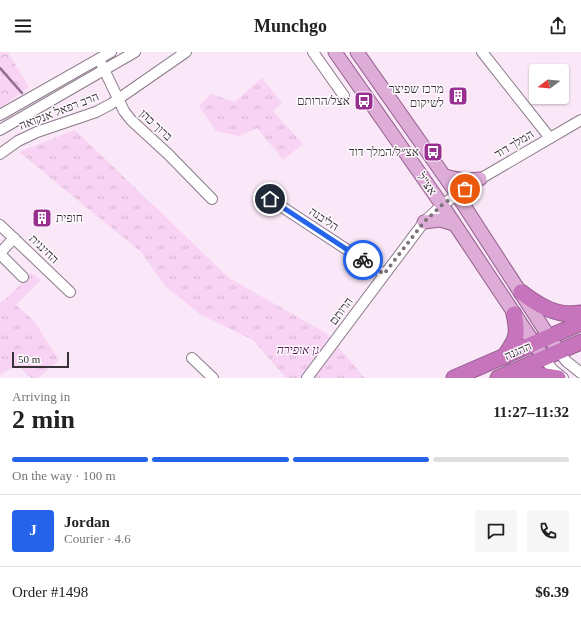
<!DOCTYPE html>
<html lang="en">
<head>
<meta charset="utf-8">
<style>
  body { margin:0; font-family:"Times New Roman",Heebo,serif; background:#f6f6f6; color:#222; height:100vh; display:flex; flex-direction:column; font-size:15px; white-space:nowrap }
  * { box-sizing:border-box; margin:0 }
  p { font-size:13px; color:#767676 }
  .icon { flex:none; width:22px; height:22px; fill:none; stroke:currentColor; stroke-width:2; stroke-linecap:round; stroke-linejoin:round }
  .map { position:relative; height:326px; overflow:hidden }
  .details { display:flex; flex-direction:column; background:#fff; flex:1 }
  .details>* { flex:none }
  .needle { width:26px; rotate:254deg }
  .tools { position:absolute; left:529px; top:12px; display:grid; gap:8px }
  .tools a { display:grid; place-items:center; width:40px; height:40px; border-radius:4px; background:#fff; box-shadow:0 1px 3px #0004; font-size:20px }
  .scale { position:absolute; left:12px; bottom:10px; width:57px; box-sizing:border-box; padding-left:4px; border:2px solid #393238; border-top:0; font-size:11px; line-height:14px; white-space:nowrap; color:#393238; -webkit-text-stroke:3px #fefbfe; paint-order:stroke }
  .pin { position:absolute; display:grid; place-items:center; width:34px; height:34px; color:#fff; margin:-17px; border:2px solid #fff; border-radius:50%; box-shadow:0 1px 4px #0007 }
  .courier { position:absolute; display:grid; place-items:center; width:40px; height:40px; margin:-20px; border:3px solid #2563eb; border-radius:50%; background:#fff; color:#222; box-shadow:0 1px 5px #0007 }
  .overview em { font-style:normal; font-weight:700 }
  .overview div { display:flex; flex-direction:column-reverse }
  .overview { display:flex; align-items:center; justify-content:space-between; height:68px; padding:0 12px }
  h1 { font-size:26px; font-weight:700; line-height:30px }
  .bar { display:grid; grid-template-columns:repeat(4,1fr); gap:6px 4px; align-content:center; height:48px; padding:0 12px }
  .bar i { height:5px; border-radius:3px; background:#e0e0e0 }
  .bar .on { background:#2563eb }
  .bar p { grid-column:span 4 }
  .line { display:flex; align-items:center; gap:10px; padding:0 12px; border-top:1px solid #e0e0e0 }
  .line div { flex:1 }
  .round { display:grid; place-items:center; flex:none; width:42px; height:42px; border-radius:4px; background:#f6f6f6 }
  header { display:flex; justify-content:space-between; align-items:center; height:52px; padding:0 12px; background:#fff; font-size:18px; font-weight:700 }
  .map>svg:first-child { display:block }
  .forest { fill:url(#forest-crowns) }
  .park { fill:url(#park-tufts) }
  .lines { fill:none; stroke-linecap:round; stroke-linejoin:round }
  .stream { stroke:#956b90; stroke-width:2.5 }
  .minor-casing { stroke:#8a7a88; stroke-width:12 }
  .major-casing { stroke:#955e8e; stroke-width:15 }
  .highway-casing { stroke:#955e8e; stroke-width:17 }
  .minor { stroke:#fff; stroke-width:10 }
  .major { stroke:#ddacd7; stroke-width:13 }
  .highway { stroke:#c675bd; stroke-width:15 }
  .done { stroke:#7d727b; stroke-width:4; stroke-dasharray:0 7.2 }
  .route { stroke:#2563eb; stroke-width:5 }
  .labels { text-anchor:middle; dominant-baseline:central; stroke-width:3; stroke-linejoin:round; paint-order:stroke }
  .poi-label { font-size:12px; fill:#393238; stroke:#fefbfe; text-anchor:end }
  .street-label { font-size:12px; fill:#393238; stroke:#fefbfe }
  .park-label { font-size:12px; font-style:italic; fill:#5c1557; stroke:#fefbfe }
</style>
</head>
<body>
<header><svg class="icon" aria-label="menu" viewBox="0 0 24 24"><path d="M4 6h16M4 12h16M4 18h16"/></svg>Munchgo<svg class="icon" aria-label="share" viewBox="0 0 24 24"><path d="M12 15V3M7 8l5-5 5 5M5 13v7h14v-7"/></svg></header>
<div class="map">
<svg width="581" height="326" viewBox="0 0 581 326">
  <defs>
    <pattern id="forest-crowns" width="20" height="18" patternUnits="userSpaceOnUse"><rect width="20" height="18" fill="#f8d3f3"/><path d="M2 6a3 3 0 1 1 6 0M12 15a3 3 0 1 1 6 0" fill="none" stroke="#d5b6d1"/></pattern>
    <pattern id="park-tufts" width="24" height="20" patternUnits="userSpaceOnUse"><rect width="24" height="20" fill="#f8d3f3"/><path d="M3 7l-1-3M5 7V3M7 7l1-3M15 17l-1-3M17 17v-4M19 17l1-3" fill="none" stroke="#d5b6d1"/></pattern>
  </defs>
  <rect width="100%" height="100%" fill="#fae8f8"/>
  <!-- forest -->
  <polygon class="forest" points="0,0 8,0 29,35 0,56"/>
  <!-- park -->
  <g class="park">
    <polygon points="262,26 282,51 273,59 303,92 283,108 257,76 240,84 216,79 199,54 211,42 235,50"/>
    <polygon points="75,78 229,226 326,281 365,326 286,326 253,288 201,263 165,234 141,200 19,100"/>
    <polygon points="31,221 41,228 16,253 33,268 59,308 38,326 31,326 17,313 0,323 0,251 8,245"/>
  </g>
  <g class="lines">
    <!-- stream -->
    <polyline class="stream" points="0,16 22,41"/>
    <!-- minor casing -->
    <g class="minor-casing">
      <g id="minor">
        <polyline points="313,0 344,44"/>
        <polyline points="482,0 550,86"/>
        <polyline points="99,7 124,59 131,68 168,102 212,147"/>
        <polyline points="0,63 111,0"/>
        <polyline points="0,78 135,0"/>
        <polyline points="0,102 18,89 37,80 96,60 111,52 186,0"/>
        <polyline points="270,147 384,222"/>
        <polyline points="0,173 70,240"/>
        <polyline points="0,201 14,186"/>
        <polyline points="0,202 23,225"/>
        <polyline points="559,300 566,309 581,321"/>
        <polyline points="192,306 213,326"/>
        <polyline points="544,306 553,318 563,326"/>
        <polyline points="307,326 424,170 442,153 480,127 581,68"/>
      </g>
    </g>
    <!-- major casing -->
    <g class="major-casing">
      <g id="major">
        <polyline points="335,0 442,153 544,306"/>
        <polyline points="357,0 452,135 559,300"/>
        <path d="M445 124C458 128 467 129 480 127"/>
        <polyline points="424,170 440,168 454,172"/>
      </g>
    </g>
    <!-- highway casing -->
    <g class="highway-casing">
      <g id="highway">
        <path d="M521 240C539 254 557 265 581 261"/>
        <path d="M504 305C516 287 519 284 514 262"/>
        <polyline points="454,326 581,271"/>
        <polyline points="498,326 581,290"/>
        <polyline points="524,326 539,323 558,326"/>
      </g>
    </g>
    <!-- minor -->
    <use href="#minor" class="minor"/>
    <!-- major -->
    <use href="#major" class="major"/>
    <!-- highway -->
    <use href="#highway" class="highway"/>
  </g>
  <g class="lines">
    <!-- done -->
    <polyline class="done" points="363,208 384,222 424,170 442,153 465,137"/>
    <!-- route -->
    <polyline class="route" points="270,147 363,208"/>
  </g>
  <!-- icons -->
  <defs>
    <g id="building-square" transform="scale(1)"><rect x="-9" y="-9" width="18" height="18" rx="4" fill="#982f91" stroke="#fefbfe"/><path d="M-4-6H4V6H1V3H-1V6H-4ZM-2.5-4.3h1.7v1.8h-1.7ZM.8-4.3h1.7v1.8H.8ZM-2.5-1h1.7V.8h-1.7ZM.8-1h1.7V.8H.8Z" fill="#fff"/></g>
    <g id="bus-square" transform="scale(1)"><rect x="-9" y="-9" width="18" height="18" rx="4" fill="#982f91" stroke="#fefbfe"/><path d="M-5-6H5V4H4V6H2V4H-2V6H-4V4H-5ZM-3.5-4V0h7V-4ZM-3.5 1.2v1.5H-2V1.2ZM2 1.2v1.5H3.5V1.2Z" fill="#fff"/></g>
  </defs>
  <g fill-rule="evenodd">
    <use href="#building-square" x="458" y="44"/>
    <use href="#bus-square" x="364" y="49"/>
    <use href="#bus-square" x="433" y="100"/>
    <use href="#building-square" x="42" y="166"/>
  </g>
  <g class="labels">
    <!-- poi labels -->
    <g class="poi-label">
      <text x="444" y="37">מרכז שפיצר<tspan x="444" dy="14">לשיקום</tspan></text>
      <text x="350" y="49">אצל/הרותם</text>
      <text x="419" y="100">אצ״ל/המלך דוד</text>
      <text x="56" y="166" text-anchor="start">חופית</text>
    </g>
    <!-- street labels -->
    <g class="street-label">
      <text transform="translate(59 59) rotate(-21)">הרב רפאל אנקואה</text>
      <text transform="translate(156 73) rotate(43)">ברוך כהן</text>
      <text transform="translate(514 92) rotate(-31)">המלך דוד</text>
      <text transform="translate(427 132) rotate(55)">אצ"ל</text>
      <text transform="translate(324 167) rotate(33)">הליבנה</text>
      <text transform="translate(44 197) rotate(44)">החיננית</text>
      <text transform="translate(341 259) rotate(-53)">הרותם</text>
      <text transform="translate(518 299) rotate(-23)">ההגנה</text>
    </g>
    <!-- park labels -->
    <g class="park-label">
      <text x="298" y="298">גן אופירה</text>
    </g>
  </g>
</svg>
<div class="tools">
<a><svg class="needle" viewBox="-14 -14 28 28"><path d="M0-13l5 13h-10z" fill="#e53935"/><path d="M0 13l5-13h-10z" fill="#767676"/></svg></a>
</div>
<div class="scale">50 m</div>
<div class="pin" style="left:465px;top:137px;background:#ea580c"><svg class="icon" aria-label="bag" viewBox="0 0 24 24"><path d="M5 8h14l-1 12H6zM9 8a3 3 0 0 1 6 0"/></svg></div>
<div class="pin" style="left:270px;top:147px;background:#1f2937"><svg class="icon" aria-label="home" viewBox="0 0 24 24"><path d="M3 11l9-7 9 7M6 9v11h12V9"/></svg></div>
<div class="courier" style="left:363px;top:208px"><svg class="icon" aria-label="bike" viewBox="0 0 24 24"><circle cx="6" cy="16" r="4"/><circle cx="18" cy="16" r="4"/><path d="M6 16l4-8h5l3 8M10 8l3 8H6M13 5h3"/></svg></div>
</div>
<section class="details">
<div class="overview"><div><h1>2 min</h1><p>Arriving in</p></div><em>11:27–11:32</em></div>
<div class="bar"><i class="on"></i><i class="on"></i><i class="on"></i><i></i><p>On the way · 100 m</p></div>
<div class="line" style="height:72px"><b class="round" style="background:#2563eb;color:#fff">J</b><div><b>Jordan</b><p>Courier · 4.6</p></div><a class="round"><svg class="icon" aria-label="chat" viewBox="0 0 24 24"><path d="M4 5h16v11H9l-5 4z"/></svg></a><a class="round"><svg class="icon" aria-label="phone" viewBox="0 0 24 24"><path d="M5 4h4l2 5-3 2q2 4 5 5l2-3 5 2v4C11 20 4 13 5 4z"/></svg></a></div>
<div class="line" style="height:52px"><div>Order #1498</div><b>$6.39</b></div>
</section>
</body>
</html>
